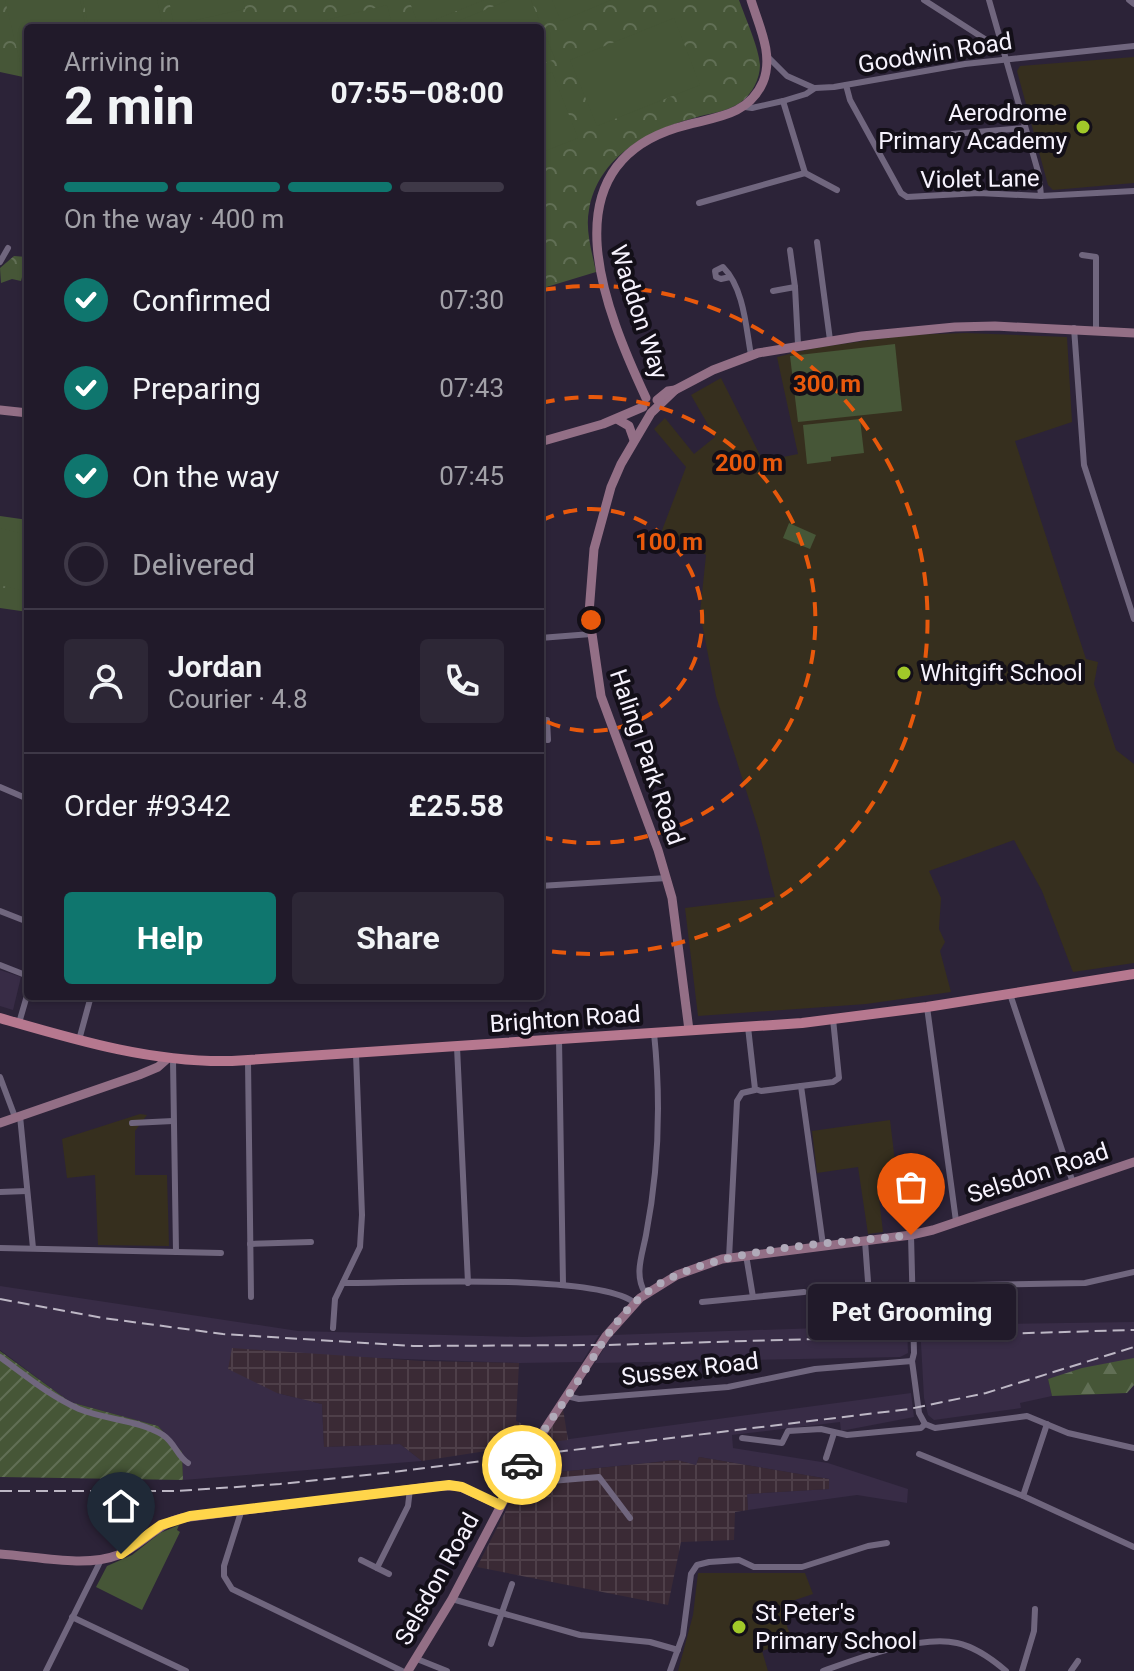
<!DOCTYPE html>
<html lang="en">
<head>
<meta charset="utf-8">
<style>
  body { margin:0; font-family:Roboto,sans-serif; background:#2d2736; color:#f1f3f6; height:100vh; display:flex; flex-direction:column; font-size:30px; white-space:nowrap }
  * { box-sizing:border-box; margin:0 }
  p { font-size:26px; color:#a2a1a8 }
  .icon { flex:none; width:44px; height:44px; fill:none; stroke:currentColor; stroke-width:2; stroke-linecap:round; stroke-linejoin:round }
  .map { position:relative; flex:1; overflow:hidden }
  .sheet { position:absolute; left:24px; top:24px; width:520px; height:976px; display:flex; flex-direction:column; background:#211a2a; border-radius:8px; box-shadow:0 2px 6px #0004,0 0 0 2px #3e3847 }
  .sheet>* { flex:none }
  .pin { position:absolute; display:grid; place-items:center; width:68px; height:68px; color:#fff; margin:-82px -34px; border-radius:50% 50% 50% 0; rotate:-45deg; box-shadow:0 0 8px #0007 }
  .pin .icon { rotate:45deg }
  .courier { position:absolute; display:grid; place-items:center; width:80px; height:80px; margin:-40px; border:6px solid #ffd54a; border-radius:50%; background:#fff; color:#222; box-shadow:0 2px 10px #0007 }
  .bubble { position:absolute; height:56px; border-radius:8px; background:#211a2a; box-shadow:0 2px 6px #0004,0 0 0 2px #3e3847; font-size:26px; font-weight:700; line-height:56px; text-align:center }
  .headline em { font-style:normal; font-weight:700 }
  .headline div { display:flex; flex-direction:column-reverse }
  .headline { display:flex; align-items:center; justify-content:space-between; height:136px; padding:0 40px }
  h1 { font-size:52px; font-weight:700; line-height:60px }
  .bar { display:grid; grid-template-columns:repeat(4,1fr); gap:12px 8px; align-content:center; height:96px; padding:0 40px }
  .bar i { height:10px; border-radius:6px; background:#3e3847 }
  .bar .on { background:#0f766e }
  .bar p { grid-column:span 4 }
  .line { display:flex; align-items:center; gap:20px; padding:0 40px; border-top:2px solid #3e3847 }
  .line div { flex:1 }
  .round { display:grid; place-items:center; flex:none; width:84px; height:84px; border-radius:8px; background:#2d2736 }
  ol { padding:0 40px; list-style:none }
  li { display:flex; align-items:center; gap:24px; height:88px }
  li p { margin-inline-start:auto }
  li .icon { padding:8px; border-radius:50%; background:#0f766e; color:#fff; stroke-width:4 }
  li:last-child { color:#a2a1a8 }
  li i { width:44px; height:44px; border:4px solid #3e3847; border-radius:50% }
  .cta { display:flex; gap:16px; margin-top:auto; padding:16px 40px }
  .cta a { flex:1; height:92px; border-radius:8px; background:#0f766e; color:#fff; font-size:32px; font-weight:700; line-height:92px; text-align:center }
  .cta a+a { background:#2d2736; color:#f1f3f6 }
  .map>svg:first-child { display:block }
  .built { fill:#382c46 }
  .industrial { fill:url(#industrial-grid) }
  .education { fill:#362f1e }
  .forest { fill:url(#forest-firs) }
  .park { fill:url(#park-crowns) }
  .garden { fill:url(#garden-furrows) }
  .pitch { fill:#465637 }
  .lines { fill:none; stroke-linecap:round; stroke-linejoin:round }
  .street { stroke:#70667e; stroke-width:6 }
  .secondary { stroke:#936f86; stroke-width:9 }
  .primary { stroke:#b6788f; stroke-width:10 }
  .rail { stroke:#bdb7c5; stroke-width:2; stroke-dasharray:12 6; stroke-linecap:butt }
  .done { stroke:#b0aab9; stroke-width:8; stroke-dasharray:0 14.4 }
  .route { stroke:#ffd54a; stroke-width:10 }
  .ring { fill:none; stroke:#e8590c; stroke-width:4; stroke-dasharray:14 10 }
  .poi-dot { fill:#a1c929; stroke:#130f18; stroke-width:3 }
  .labels { text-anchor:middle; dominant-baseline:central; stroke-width:8; stroke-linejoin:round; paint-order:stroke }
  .street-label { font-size:24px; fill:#f7f3fe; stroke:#130f18 }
  .poi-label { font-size:24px; fill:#f7f3fe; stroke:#130f18; text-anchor:start }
  .centre { fill:#e8590c; stroke:#130f18; stroke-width:4 }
  .ring-label { font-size:24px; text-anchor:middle; font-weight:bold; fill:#e8590c; stroke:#130f18; stroke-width:8; stroke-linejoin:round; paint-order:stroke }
</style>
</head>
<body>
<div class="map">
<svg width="1134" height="1671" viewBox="0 0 1134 1671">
  <defs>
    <pattern id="industrial-grid" width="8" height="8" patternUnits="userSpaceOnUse" patternTransform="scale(2)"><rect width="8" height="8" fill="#3a2a35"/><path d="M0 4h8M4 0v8" fill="none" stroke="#4e3f49"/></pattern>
    <pattern id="forest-firs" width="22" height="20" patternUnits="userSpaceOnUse" patternTransform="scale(2)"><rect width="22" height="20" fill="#465637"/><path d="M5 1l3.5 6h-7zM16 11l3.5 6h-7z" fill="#616f55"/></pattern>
    <pattern id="park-crowns" width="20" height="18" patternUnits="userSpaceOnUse" patternTransform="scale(2)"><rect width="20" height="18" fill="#465637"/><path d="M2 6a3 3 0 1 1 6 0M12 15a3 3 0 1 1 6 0" fill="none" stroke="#616f55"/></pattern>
    <pattern id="garden-furrows" width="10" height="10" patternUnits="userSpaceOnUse" patternTransform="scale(2)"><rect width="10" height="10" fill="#465637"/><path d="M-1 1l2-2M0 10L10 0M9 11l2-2" fill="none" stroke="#616f55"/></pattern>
  </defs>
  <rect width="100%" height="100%" fill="#2c2338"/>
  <!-- built -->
  <g class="built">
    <polygon points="0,970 21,977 13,1010 0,1006"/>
    <polygon points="0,1286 298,1331 524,1337 599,1335 582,1362 519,1363 348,1357 277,1393 322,1404 324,1447 400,1444 422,1461 183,1480 182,1452 158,1426 70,1402 0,1350"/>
    <polygon points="1134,1322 1134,1362 1048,1379 1052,1396 1020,1403 1021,1408 934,1420 928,1415 924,1398 920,1325"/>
    <polygon points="907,1325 908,1353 900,1357 595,1363 612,1335"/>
    <polygon points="911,1393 914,1417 841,1431 840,1422 732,1435 733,1448 828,1463 908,1489 907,1503 857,1495 748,1510 747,1494 829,1489 829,1479 699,1457 696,1465 676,1460 540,1474 524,1468 540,1443"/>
  </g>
  <!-- industrial -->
  <g class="industrial">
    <polygon points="232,1348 422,1361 519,1363 516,1421 536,1430 524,1437 524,1445 422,1461 400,1444 324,1447 322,1404 277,1393 228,1369"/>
    <polygon points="563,1409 568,1440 540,1443"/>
    <polygon points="699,1457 829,1479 829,1489 747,1494 748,1510 735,1512 734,1540 681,1542 668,1605 477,1567 526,1471 540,1474 677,1460 696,1465"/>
  </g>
  <!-- education -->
  <g class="education">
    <polygon points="1134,57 1134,183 1053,190 1048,185 1017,71 1020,66"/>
    <polygon points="966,333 1067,337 1072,422 1015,441 1086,659 1098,662 1094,684 1116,750 1134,764 1134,963 1073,972 1042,891 1014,840 929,871 941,898 939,929 945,942 940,951 951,992 866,1004 698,1016 685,908 775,897 759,831 716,696 700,613 706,555 661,533 686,467 654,429 665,418 694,454 715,437 691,395 721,378 763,461 798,454 777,357 814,348 905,335"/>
    <polygon points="140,1114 147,1115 135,1131 135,1175 167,1175 169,1246 98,1245 95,1175 67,1178 62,1139"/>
    <polygon points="890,1120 896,1170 892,1171 895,1196 879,1198 883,1232 868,1234 858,1167 817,1173 812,1131"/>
    <polygon points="698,1573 805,1573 813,1594 780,1605 792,1641 762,1651 768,1671 678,1671 693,1615"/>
  </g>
  <!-- forest -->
  <polygon class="forest" points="1134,1358 1134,1385 1127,1393 1052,1396 1048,1379 1082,1368"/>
  <!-- park -->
  <g class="park">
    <path d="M0 0H739C745 17 759 48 760 65 760 79 752 94 741 102 728 112 709 113 694 118 648 130 598 157 589 210 585 230 592 252 596 272L540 289V28H28V78L0 72Z"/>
    <polygon points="14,256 27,257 21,281 12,279 1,283 0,268"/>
    <polygon points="0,516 28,520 28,612 0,608"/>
  </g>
  <!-- garden -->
  <polygon class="garden" points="0,1351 70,1402 158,1426 182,1452 183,1480 0,1477"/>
  <!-- pitch -->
  <g class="pitch">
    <polygon points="5,0 80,0 86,28 28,28 28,60 20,62"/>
    <polygon points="83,0 157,0 163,28 89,28"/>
    <polygon points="169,0 243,0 245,9 174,25"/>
    <polygon points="409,0 484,0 419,26"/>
    <polygon points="509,0 531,0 555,59 540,65 540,28 441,28"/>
    <polygon points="552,0 611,0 561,21"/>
    <polygon points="387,5 393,28 311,28 310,24"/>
    <polygon points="674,18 700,85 597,126 570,60"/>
    <polygon points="552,72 578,138 540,153 540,77"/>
    <polygon points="895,344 902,411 798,422 790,356"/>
    <polygon points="860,419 864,453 831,457 831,461 807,464 803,425"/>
    <polygon points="789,523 816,535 810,549 783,538"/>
    <polygon points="0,528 28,535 28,592 0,585"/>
    <polygon points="179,1525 177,1530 180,1532 142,1610 96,1587 107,1566 132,1555 160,1533"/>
  </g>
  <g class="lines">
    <!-- street -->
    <g class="street">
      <polyline points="924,0 991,43 1002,47"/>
      <polyline points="989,0 1039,175 1041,196"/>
      <polyline points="1129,0 1134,4"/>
      <polyline points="768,57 787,76 814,88"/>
      <polyline points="846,85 850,100 901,193 907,197 979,193 1041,196 1134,191"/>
      <polyline points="745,107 752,108 783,101 806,94 815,88 834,87 965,64 1134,46"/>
      <polyline points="953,134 1025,128"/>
      <polyline points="805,173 837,190"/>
      <polyline points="699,203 805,173 783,101"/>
      <polyline points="817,242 830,340"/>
      <polyline points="790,250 795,287"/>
      <polyline points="1082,255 1096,257 1096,330"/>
      <polyline points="0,262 8,248"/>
      <path d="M730 277 721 279 716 277 715 271 723 267C744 288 746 328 751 355"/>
      <polyline points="773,291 795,287 798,344"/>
      <polyline points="1074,328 1084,465 1134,619"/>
      <polyline points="540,638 591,634"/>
      <polyline points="540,720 547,720 548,740"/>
      <polyline points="0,787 28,799"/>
      <polyline points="540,886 667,878"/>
      <polyline points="0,911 28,922"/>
      <polyline points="0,965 28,976"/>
      <polyline points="1010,994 1073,1183"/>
      <polyline points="927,1007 956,1221"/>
      <polyline points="19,1023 28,992"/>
      <polyline points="748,1027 755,1089 761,1091 833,1082 839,1078 833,1019"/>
      <polyline points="559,1039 563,1284"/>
      <polyline points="79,1040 91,996"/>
      <polyline points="457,1047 468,1283"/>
      <polyline points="173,1060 176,1252"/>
      <polyline points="248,1061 251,1297"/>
      <polyline points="0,1077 15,1117"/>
      <polyline points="801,1086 823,1245"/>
      <polyline points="20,1116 33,1248"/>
      <polyline points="132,1123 173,1121"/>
      <polyline points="0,1192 27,1191"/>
      <polyline points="911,1235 914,1353 912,1361 919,1413 925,1424"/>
      <polyline points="865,1241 871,1322"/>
      <polyline points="250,1244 311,1242"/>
      <polyline points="0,1248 221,1253"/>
      <polyline points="746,1255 753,1297"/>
      <polyline points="729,1258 737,1101 742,1093 755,1090"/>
      <path d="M343 1283C398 1283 599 1273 635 1303"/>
      <polyline points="912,1286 1085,1283 1134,1272"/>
      <path d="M645 1293C634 1274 642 1256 646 1235 659 1168 661 1100 654 1033"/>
      <polyline points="702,1302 804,1292"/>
      <polyline points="333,1328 335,1299 360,1247 362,1215 356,1054"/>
      <path d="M0 1357C26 1376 50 1396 79 1409 106 1420 139 1420 163 1435 175 1443 177 1456 188 1463"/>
      <polyline points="567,1396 579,1399 728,1387 815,1369 912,1361"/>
      <polyline points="925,1424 935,1428 1027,1416 1068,1433 1134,1448"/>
      <polyline points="742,1438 782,1443 788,1431 821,1429 847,1435 921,1428 925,1424"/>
      <polyline points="919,1454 1023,1496 1134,1547"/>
      <polyline points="826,1458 834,1433"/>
      <polyline points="515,1479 527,1483 599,1477 630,1518"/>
      <polyline points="1023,1496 1047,1424"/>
      <polyline points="242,1509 224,1566 224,1576 232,1589 402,1671"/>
      <polyline points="361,1560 389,1574"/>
      <polyline points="377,1568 408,1506 410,1489"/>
      <polyline points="452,1599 580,1635 650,1642 678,1650"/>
      <polyline points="72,1617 186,1671"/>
      <polyline points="491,1644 512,1584"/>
      <polyline points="417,1659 447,1671"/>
      <polyline points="46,1671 101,1560"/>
      <polyline points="670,1671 683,1635 691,1574 697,1565 709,1562 739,1560 754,1567 802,1567 868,1546 887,1543"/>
      <path d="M823 1671C859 1658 920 1635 957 1643 976 1647 992 1659 1006 1671"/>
      <polyline points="1022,1671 1034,1631 1035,1609"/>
      <polyline points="1071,1671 1078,1661"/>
    </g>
    <!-- secondary -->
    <g class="secondary">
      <polyline points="675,390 651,413 621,464 611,487 594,549 589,613 601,696 658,850 672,898 689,1030"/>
      <path d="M646 398C606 312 546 169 676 128 709 117 747 119 763 82 774 55 759 26 751 0"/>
      <polyline points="657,400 668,391 675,390 713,370 758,353 862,336 955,327 995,326 1134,333"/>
      <polyline points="0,410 28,413"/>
      <polyline points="617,419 629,426 634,440"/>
      <polyline points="540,442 603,424 643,407"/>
      <polyline points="0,1123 139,1075 158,1067 167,1059"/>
      <path d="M0 1554C35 1556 85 1568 118 1555 142 1545 156 1524 182 1518L437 1486H458L500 1505"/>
      <polyline points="408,1671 452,1599 526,1458 606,1336 640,1298 677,1275 722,1259 911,1235 933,1230 1134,1162"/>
    </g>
    <!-- primary -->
    <path class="primary" d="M0 1018C76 1040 152 1063 232 1061L802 1023 927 1007 1134 974"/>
    <!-- rail -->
    <g class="rail">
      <polyline points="0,1299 103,1318 223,1334 413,1346 607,1345 1134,1330"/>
      <polyline points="0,1491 177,1491 280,1484 376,1474 909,1409 986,1393 1134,1347"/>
    </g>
  </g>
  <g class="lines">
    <!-- done -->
    <path class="done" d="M522 1465C538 1437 558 1411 576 1384 598 1352 614 1317 646 1293 707 1246 835 1244 911 1235"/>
    <!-- route -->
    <polyline class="route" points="121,1554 161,1525 190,1516 449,1485 462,1487 500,1505 522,1465"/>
  </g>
  <!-- distance rings -->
  <g class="ring">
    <path d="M541 521A111 111 0 1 1 541 719"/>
    <path d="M541 403A223 223 0 1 1 541 837"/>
    <path d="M542 290A334 334 0 1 1 542 950"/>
  </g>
  <!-- markers -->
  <g class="poi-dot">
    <circle cx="1083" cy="127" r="8"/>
    <circle cx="904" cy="673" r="8"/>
    <circle cx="739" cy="1627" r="8"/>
  </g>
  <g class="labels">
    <!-- street labels -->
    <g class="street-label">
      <text transform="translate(935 53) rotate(-9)">Goodwin Road</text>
      <text transform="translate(980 179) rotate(-1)">Violet Lane</text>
      <text transform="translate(639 312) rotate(72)">Waddon Way</text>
      <text transform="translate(647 757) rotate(71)">Haling Park Road</text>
      <text transform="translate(565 1019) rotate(-4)">Brighton Road</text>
      <text transform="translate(1038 1173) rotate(-18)">Selsdon Road</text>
      <text transform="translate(690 1369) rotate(-7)">Sussex Road</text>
      <text transform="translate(437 1579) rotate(-61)">Selsdon Road</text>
    </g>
    <!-- poi labels -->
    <g class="poi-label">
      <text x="1067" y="113" text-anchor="end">Aerodrome<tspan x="1067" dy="28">Primary Academy</tspan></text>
      <text x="920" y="673">Whitgift School</text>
      <text x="755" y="1613">St Peter's<tspan x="755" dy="28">Primary School</tspan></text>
    </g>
  </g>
  <circle cx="591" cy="620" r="12" class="centre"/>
  <g class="ring-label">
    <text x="827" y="392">300 m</text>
    <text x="749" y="471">200 m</text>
    <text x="669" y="550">100 m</text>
  </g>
</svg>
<div class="pin" style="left:911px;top:1235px;background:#ea580c"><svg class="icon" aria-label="bag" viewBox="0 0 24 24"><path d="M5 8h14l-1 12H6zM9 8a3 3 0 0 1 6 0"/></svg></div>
<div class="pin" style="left:121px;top:1554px;background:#1f2937"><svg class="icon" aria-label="home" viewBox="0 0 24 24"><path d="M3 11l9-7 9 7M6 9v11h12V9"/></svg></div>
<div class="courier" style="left:522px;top:1465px"><svg class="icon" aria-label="car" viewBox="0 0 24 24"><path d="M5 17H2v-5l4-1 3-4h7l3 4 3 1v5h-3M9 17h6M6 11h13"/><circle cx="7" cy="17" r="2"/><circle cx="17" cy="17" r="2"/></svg></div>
<div class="bubble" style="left:808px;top:1284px;width:208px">Pet Grooming</div>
<section class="sheet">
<div class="headline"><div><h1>2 min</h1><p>Arriving in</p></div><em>07:55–08:00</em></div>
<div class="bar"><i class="on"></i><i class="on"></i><i class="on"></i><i></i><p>On the way · 400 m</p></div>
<ol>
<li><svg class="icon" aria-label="check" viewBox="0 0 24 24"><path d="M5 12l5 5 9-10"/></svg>Confirmed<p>07:30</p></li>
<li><svg class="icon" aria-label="check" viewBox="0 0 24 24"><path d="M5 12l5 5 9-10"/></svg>Preparing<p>07:43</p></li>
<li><svg class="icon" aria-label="check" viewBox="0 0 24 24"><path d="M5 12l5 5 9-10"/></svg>On the way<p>07:45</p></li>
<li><i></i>Delivered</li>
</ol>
<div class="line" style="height:144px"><a class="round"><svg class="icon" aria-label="person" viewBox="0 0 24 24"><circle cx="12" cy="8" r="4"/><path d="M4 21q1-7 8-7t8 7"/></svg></a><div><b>Jordan</b><p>Courier · 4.8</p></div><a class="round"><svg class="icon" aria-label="phone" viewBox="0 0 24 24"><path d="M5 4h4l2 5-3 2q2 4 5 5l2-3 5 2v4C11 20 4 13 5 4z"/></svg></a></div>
<div class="line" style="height:104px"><div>Order #9342</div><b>£25.58</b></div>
<div class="cta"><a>Help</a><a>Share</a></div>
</section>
</div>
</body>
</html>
